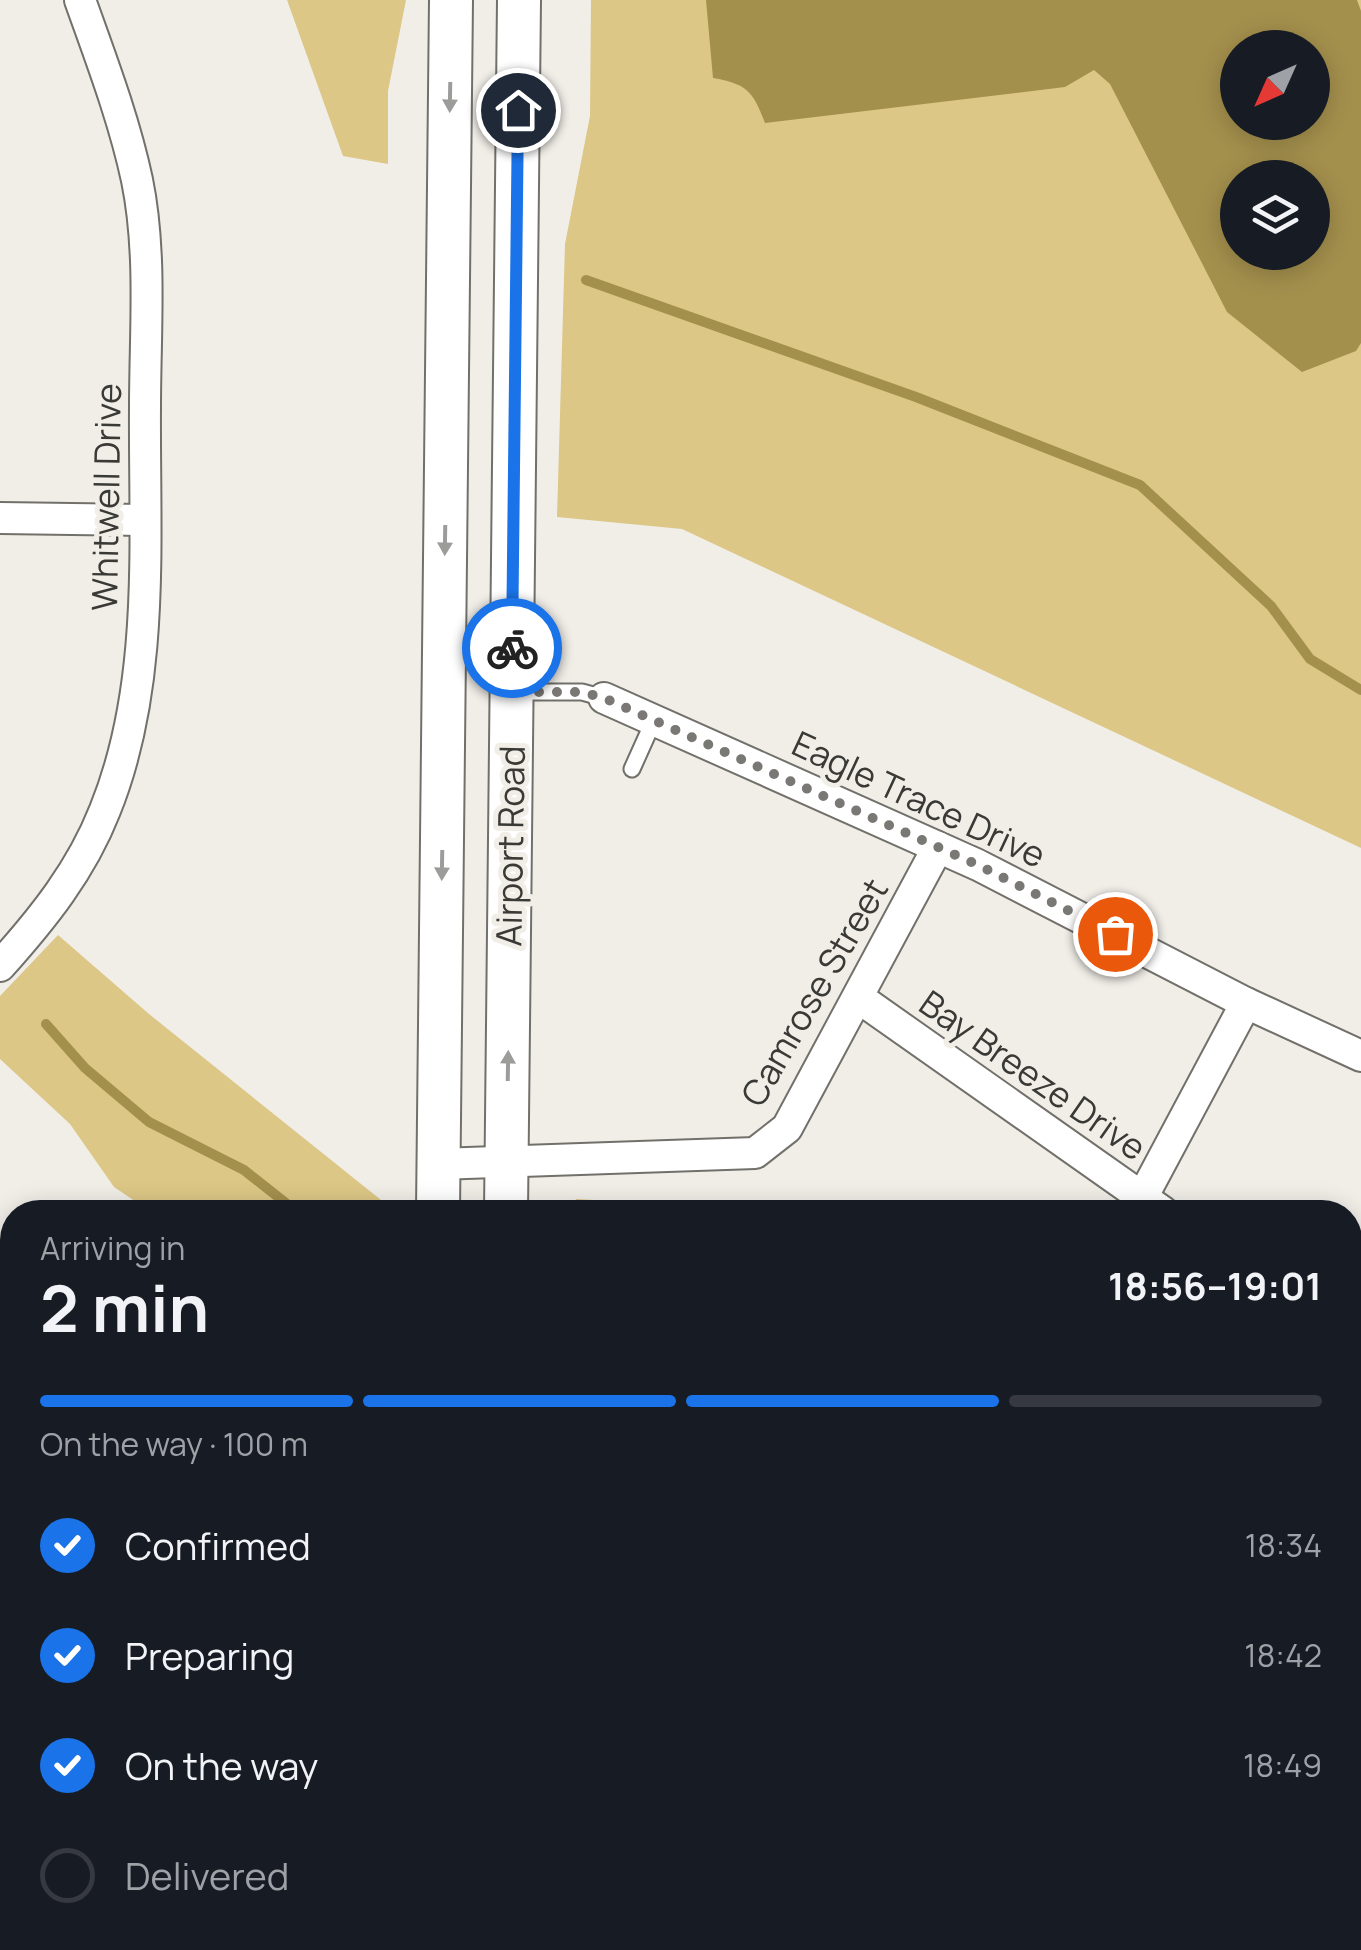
<!DOCTYPE html>
<html lang="en">
<head>
<meta charset="utf-8">
<style>
  body { margin:0; font-family:Manrope,sans-serif; background:#242831; color:#f1f3f6; height:100vh; display:flex; flex-direction:column; font-size:38px; white-space:nowrap }
  * { box-sizing:border-box; margin:0 }
  p { font-size:32px; color:#9ea1a6 }
  .icon { flex:none; width:55px; height:55px; fill:none; stroke:currentColor; stroke-width:2; stroke-linecap:round; stroke-linejoin:round }
  .map { position:relative; flex:1; overflow:hidden }
  .sheet { position:absolute; left:0px; top:1200px; width:1362px; height:750px; display:flex; flex-direction:column; background:#171b24; border-radius:40px 40px 0 0; box-shadow:0 5px 25px #0003 }
  .sheet>* { flex:none }
  .needle { width:65px; rotate:225deg }
  .tools { position:absolute; left:1220px; top:30px; display:grid; gap:20px }
  .tools a { display:grid; place-items:center; width:110px; height:110px; border-radius:50%; background:#171b24; box-shadow:0 5px 25px #0003; font-size:50px }
  .pin { position:absolute; display:grid; place-items:center; width:85px; height:85px; color:#fff; margin:-42px; border:5px solid #fff; border-radius:50%; box-shadow:0 2px 10px #0007 }
  .courier { position:absolute; display:grid; place-items:center; width:100px; height:100px; margin:-50px; border:8px solid #1a73e8; border-radius:50%; background:#fff; color:#222; box-shadow:0 2px 12px #0007 }
  .overview em { font-style:normal; font-weight:700 }
  .overview div { display:flex; flex-direction:column-reverse }
  .overview { display:flex; align-items:center; justify-content:space-between; height:170px; padding:0 40px }
  h1 { font-size:65px; font-weight:700; line-height:75px }
  .bar { display:grid; grid-template-columns:repeat(4,1fr); gap:15px 10px; align-content:center; height:120px; padding:0 40px }
  .bar i { height:12px; border-radius:8px; background:#363941 }
  .bar .on { background:#1a73e8 }
  .bar p { grid-column:span 4 }
  ol { padding:0 40px; list-style:none }
  li { display:flex; align-items:center; gap:30px; height:110px }
  li p { margin-inline-start:auto }
  li .icon { padding:10px; border-radius:50%; background:#1a73e8; color:#fff; stroke-width:4 }
  li:last-child { color:#9ea1a6 }
  li i { width:55px; height:55px; border:5px solid #363941; border-radius:50% }
  .map>svg:first-child { display:block }
  .built { fill:#e8e4d7 }
  .green { fill:#dcc786; fill-rule:evenodd }
  .water { fill:#a4904d; fill-rule:evenodd }
  .lines { fill:none; stroke-linecap:round; stroke-linejoin:round }
  .stream { stroke:#a4904d; stroke-width:10 }
  .lane-casing { stroke:#72706a; stroke-width:19 }
  .street-casing { stroke:#72706a; stroke-width:34 }
  .secondary-casing { stroke:#72706a; stroke-width:46 }
  .lane { stroke:#fff; stroke-width:15 }
  .street { stroke:#fff; stroke-width:30 }
  .secondary { stroke:#fff; stroke-width:42 }
  .oneway { fill:#9c9c9a }
  .done { stroke:#797874; stroke-width:10; stroke-dasharray:0 18 }
  .route { stroke:#1a73e8; stroke-width:12 }
  .labels { text-anchor:middle; dominant-baseline:central; stroke-width:10; stroke-linejoin:round; paint-order:stroke }
  .street-label { font-size:35px; fill:#393936; stroke:#f1eee8 }
</style>
</head>
<body>
<div class="map">
<svg width="1361" height="1950" viewBox="0 0 1361 1950">
  <rect width="100%" height="100%" fill="#f1eee8"/>
  <!-- built -->
  <polygon class="built" points="560,1938 861,1938 861,1950 559,1950"/>
  <!-- green -->
  <g class="green">
    <polygon points="287,0 406,0 388,91 388,164 343,156"/>
    <path d="M591 0H1361V848L682 529 557 517 565 244 590 116ZM1238 48H1312V122H1238ZM1238 178H1312V252H1238Z"/>
    <polygon points="58,935 149,1014 396,1212 151,1212 114,1187 70,1124 0,1059 0,996"/>
    <polygon points="576,1199 814,1212 815,1212 575,1212"/>
    <polygon points="1350,1578 1361,1585 1361,1932 1349,1950 861,1950 861,1938 1350,1938"/>
  </g>
  <!-- water -->
  <path class="water" d="M706 0H1357L1361 11V343L1356 351 1302 372 1227 312 1110 84 1094 70 1065 87 765 123C753 91 747 84 713 78ZM1238 48H1312V122H1238ZM1238 178H1312V252H1238Z"/>
  <g class="lines">
    <!-- stream -->
    <g class="stream">
      <polyline points="586,280 916,397 1140,485 1271,606 1310,659 1361,690"/>
      <polyline points="46,1024 85,1068 149,1122 244,1170 297,1212"/>
      <polyline points="1001,1938 1008,1950"/>
    </g>
    <!-- lane casing -->
    <g class="lane-casing">
      <g id="lane">
        <polyline points="514,692 582,692 604,698"/>
        <polyline points="632,769 654,720"/>
      </g>
    </g>
    <!-- street casing -->
    <g class="street-casing">
      <g id="street">
        <polyline points="0,518 144,520"/>
        <polyline points="604,698 978,865 1246,1003 1361,1056"/>
        <path d="M0 966C43 918 81 871 105 810 156 684 144 541 145 407 145 332 152 253 137 180 124 119 101 59 80 0"/>
        <polyline points="859,998 1163,1212"/>
        <polyline points="438,1164 755,1153 787,1128 938,847"/>
        <polyline points="1142,1198 1246,1003"/>
        <polyline points="1350,1342 1361,1350"/>
        <polyline points="0,1399 12,1403"/>
        <polyline points="101,1950 107,1938"/>
      </g>
    </g>
    <!-- secondary casing -->
    <g class="secondary-casing">
      <g id="secondary">
        <polyline points="438,1212 451,0"/>
        <polyline points="506,1212 519,0"/>
        <polyline points="429,1950 429,1938"/>
        <polyline points="497,1950 497,1938"/>
      </g>
    </g>
    <!-- lane -->
    <use href="#lane" class="lane"/>
    <!-- street -->
    <use href="#street" class="street"/>
    <!-- secondary -->
    <use href="#secondary" class="secondary"/>
  </g>
  <!-- one-way arrows -->
  <defs><path id="oneway-solid" d="M-6-.8H1V-3.2L6.5 0L1 3.2V.8H-6Z" transform="scale(2.5)"/></defs>
  <g class="oneway">
    <use href="#oneway-solid" transform="translate(450 97) rotate(91)"/>
    <use href="#oneway-solid" transform="translate(445 540) rotate(91)"/>
    <use href="#oneway-solid" transform="translate(442 865) rotate(91)"/>
    <use href="#oneway-solid" transform="translate(508 1066) rotate(-89)"/>
  </g>
  <g class="lines">
    <!-- done -->
    <polyline class="done" points="512,648 511,692 582,692 604,698 978,865 1115,934"/>
    <!-- route -->
    <polyline class="route" points="512,648 518,110"/>
  </g>
  <g class="labels">
    <!-- street labels -->
    <g class="street-label">
      <text transform="translate(106 497) rotate(-89)">Whitwell Drive</text>
      <text transform="translate(919 799) rotate(25)">Eagle Trace Drive</text>
      <text transform="translate(510 846) rotate(-89)">Airport Road</text>
      <text transform="translate(814 992) rotate(-60)">Camrose Street</text>
      <text transform="translate(1033 1075) rotate(35)">Bay Breeze Drive</text>
    </g>
  </g>
</svg>
<div class="tools">
<a><svg class="needle" viewBox="-14 -14 28 28"><path d="M0-13l5 13h-10z" fill="#e53935"/><path d="M0 13l5-13h-10z" fill="#9ea1a6"/></svg></a>
<a><svg class="icon" aria-label="layers" viewBox="0 0 24 24"><path d="M12 4l9 5-9 5-9-5zM3 14l9 5 9-5"/></svg></a>
</div>
<div class="pin" style="left:1115px;top:934px;background:#ea580c"><svg class="icon" aria-label="bag" viewBox="0 0 24 24"><path d="M5 8h14l-1 12H6zM9 8a3 3 0 0 1 6 0"/></svg></div>
<div class="pin" style="left:518px;top:110px;background:#1f2937"><svg class="icon" aria-label="home" viewBox="0 0 24 24"><path d="M3 11l9-7 9 7M6 9v11h12V9"/></svg></div>
<div class="courier" style="left:512px;top:648px"><svg class="icon" aria-label="bike" viewBox="0 0 24 24"><circle cx="6" cy="16" r="4"/><circle cx="18" cy="16" r="4"/><path d="M6 16l4-8h5l3 8M10 8l3 8H6M13 5h3"/></svg></div>
<section class="sheet">
<div class="overview"><div><h1>2 min</h1><p>Arriving in</p></div><em>18:56–19:01</em></div>
<div class="bar"><i class="on"></i><i class="on"></i><i class="on"></i><i></i><p>On the way · 100 m</p></div>
<ol>
<li><svg class="icon" aria-label="check" viewBox="0 0 24 24"><path d="M5 12l5 5 9-10"/></svg>Confirmed<p>18:34</p></li>
<li><svg class="icon" aria-label="check" viewBox="0 0 24 24"><path d="M5 12l5 5 9-10"/></svg>Preparing<p>18:42</p></li>
<li><svg class="icon" aria-label="check" viewBox="0 0 24 24"><path d="M5 12l5 5 9-10"/></svg>On the way<p>18:49</p></li>
<li><i></i>Delivered</li>
</ol>
</section>
</div>
</body>
</html>
